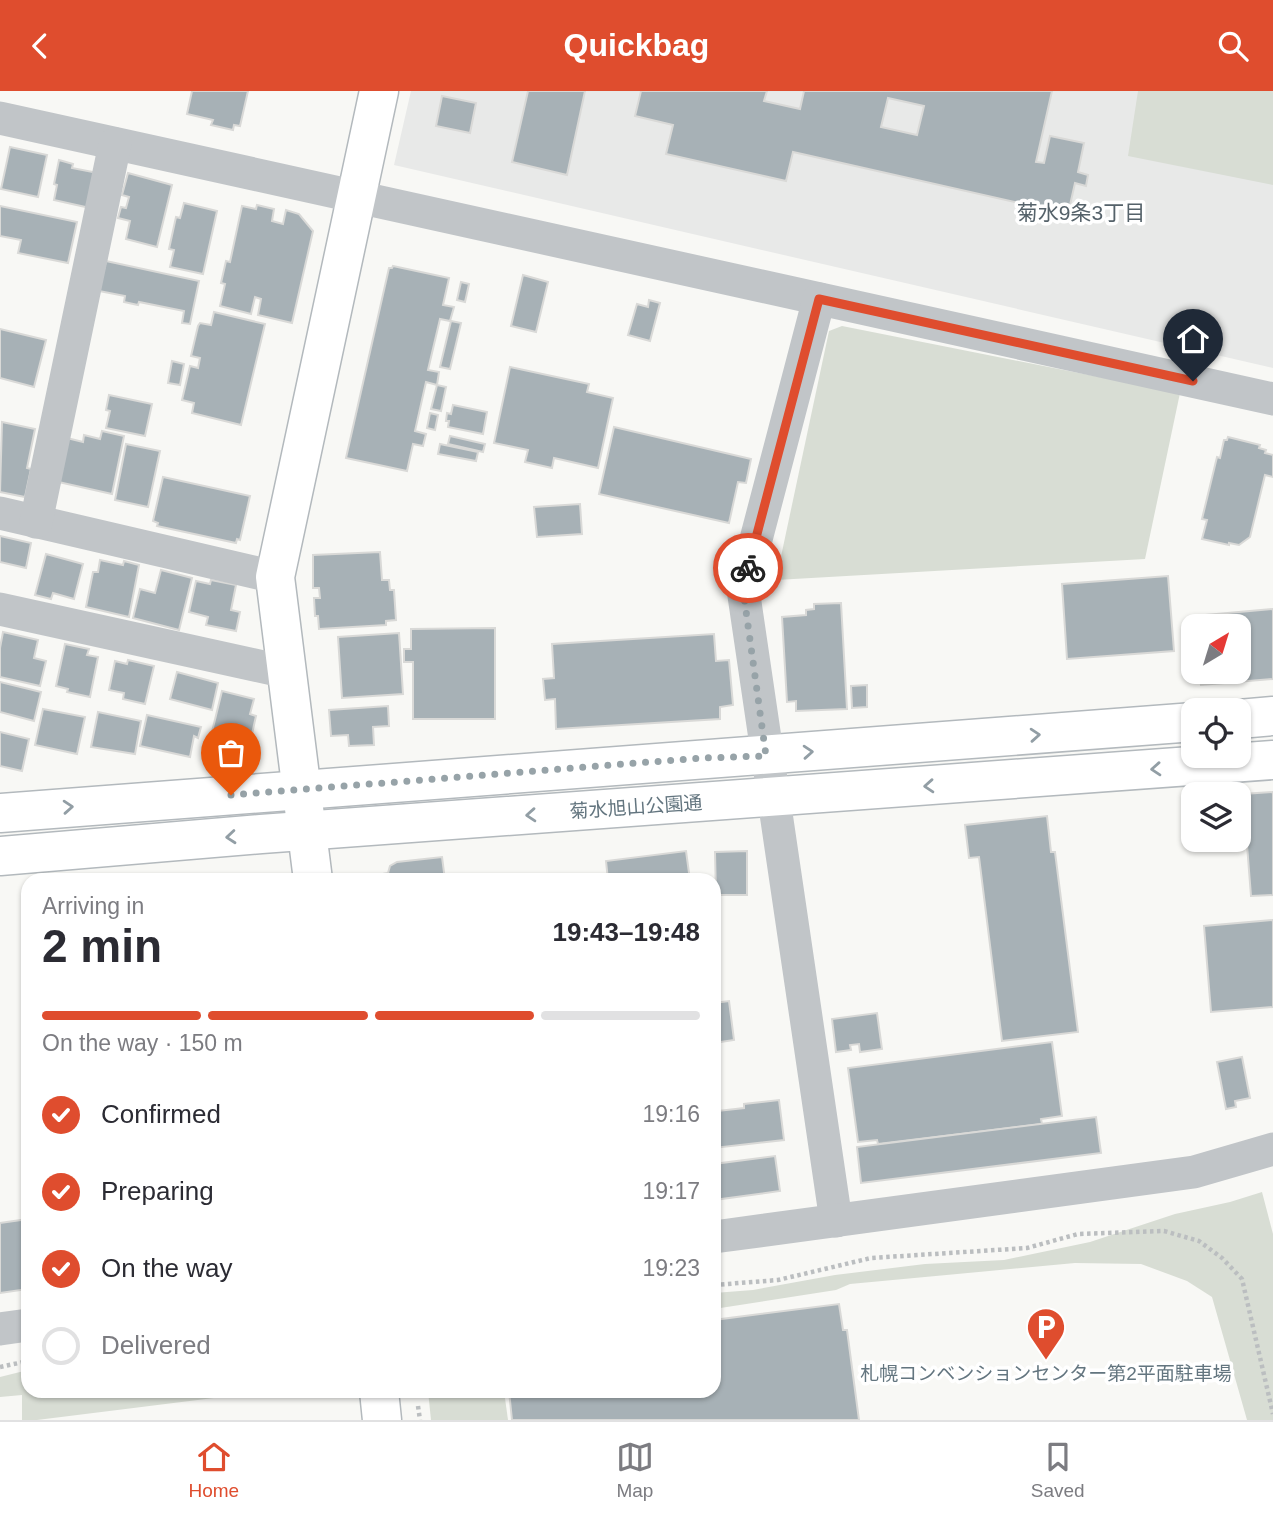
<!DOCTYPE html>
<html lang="en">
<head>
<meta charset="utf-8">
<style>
  body { margin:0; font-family:Arial,"Noto Sans JP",sans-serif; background:#f7f7f7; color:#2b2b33; height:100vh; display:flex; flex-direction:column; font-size:26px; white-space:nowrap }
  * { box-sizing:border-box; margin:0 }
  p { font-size:23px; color:#7c7c81 }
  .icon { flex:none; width:38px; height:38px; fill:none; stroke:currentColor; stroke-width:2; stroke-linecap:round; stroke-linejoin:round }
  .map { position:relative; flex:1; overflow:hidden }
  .details { position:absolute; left:21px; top:782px; width:700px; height:525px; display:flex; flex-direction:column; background:#fff; border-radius:21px; box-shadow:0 2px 5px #0004 }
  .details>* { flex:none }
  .needle { width:46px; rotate:38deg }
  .tools { position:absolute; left:1181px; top:523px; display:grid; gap:14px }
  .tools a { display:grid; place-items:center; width:70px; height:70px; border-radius:14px; background:#fff; box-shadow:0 2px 5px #0004; font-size:35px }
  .pin { position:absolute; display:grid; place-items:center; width:60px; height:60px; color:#fff; margin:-72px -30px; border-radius:50% 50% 50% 0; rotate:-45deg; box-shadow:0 0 7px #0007 }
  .pin .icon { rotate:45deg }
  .courier { position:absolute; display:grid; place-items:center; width:70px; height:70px; margin:-35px; border:5px solid #df4d2e; border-radius:50%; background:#fff; color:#222; box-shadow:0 2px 9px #0007 }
  .overview em { font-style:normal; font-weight:700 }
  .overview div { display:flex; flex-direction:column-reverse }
  .overview { display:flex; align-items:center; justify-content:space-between; height:119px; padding:0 21px }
  h1 { font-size:46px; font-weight:700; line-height:52px }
  .bar { display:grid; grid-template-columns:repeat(4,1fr); gap:10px 7px; align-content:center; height:84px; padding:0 21px }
  .bar i { height:9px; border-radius:5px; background:#e1e1e2 }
  .bar .active { background:#df4d2e }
  .bar p { grid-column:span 4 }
  ol { padding:0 21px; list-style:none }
  li { display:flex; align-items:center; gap:21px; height:77px }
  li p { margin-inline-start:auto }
  li .icon { padding:7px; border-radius:50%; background:#df4d2e; color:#fff; stroke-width:4 }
  li:last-child { color:#7c7c81 }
  li i { width:38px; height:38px; border:4px solid #e1e1e2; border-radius:50% }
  header { display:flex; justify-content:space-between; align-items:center; height:91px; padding:0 21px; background:#df4d2e; color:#fff; font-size:32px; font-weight:700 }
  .tabs { display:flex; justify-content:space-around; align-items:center; height:98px; border-top:2px solid #e1e1e2; background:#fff; font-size:19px; color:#7c7c81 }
  .tabs a { display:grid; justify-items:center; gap:4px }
  .tabs .active { color:#df4d2e }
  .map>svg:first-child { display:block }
  .built { fill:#e8e9e8 }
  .green { fill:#d8ddd4 }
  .building { fill:#a7b1b6; stroke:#d9d9d7; stroke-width:2; fill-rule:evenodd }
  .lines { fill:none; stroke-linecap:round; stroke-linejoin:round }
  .secondary-casing { stroke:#b3b9bd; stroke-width:41 }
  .path { stroke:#bbbec0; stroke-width:4.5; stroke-dasharray:3.5 3.5; stroke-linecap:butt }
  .street { stroke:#c1c5c8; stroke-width:33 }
  .secondary { stroke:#fff; stroke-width:38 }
  .oneway { stroke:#929ea5 }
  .done { stroke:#97a3a8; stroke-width:7; stroke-dasharray:0 12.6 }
  .route { stroke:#df4d2e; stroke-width:9 }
  .labels { text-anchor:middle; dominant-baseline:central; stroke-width:7; stroke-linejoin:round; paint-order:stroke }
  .street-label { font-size:19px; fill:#63757f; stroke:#fff }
  .poi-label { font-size:19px; fill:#63757f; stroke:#fff }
  .neighbourhood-label { font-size:21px; fill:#55626a; stroke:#fff }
</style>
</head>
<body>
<header><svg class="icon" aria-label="back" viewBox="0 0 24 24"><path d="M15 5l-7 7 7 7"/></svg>Quickbag<svg class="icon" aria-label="search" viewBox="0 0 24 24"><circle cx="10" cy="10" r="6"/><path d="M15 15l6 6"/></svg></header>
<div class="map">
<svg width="1273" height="1329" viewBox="0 0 1273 1329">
  <rect width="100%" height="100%" fill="#f8f8f5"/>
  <!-- built -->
  <polygon class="built" points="411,0 1273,0 1273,277 394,74"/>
  <!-- green -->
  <g class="green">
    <polygon points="1138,0 1273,0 1273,94 1128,65"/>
    <polygon points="842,235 1180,302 1145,468 776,489 829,240"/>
    <polygon points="1262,1101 1273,1143 1273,1329 1247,1329 1212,1206 1187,1190 1141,1173 1075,1172 850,1193 836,1199 714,1218 714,1202 753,1199 835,1184 925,1173 1004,1169 1090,1151 1175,1123 1230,1111"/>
    <polygon points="28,1279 28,1300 271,1300 37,1329 22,1329 22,1304 0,1306 0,1286"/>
    <polygon points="428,1300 504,1300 508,1329 431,1329"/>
  </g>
  <!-- building -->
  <g class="building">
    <polygon points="192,0 248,0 240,35 234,34 233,39 211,34 213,29 187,23"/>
    <polygon points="528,0 585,0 567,84 512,71"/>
    <path d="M641 0H767L764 10 800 18 804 0H1052L1036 71 1044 72 1050 45 1084 52 1078 81 1088 84 1086 95 1075 92 1068 123 793 61 786 90 666 63 673 34 635 25ZM888 7 924 15 917 44 881 36Z"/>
    <polygon points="442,5 476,12 470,42 436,35"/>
    <polygon points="10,56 47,64 38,106 1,98"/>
    <polygon points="59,69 73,73 72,77 98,82 90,117 54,109 57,94 54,93"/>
    <polygon points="128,82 172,94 157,156 126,148 130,130 118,127 121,116 126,117 129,106 122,104"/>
    <polygon points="184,112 217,120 203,183 170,176 174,159 169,158 176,126 180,127"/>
    <polygon points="257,114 274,118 272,130 283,133 286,119 299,123 313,140 292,232 258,224 261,208 255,206 251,223 220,215 225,193 221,192 226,170 230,171 242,115 256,118"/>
    <polygon points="0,115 77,131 68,172 18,162 21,149 0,145"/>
    <polygon points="106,170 199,190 190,233 182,232 184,220 139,211 138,214 124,211 125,205 99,200"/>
    <polygon points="393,175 449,187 443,214 454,216 450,230 440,228 428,279 439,281 437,294 426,291 415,340 426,343 423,355 413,353 407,380 346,367 389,177 392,177"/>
    <polygon points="523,184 548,191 536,241 511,235"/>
    <polygon points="461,191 469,193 465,211 457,209"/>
    <polygon points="649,209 660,212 650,250 628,244 637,213 648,216"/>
    <polygon points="214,221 265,233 241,334 192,322 194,312 182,309 190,275 198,277 200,267 191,265 198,235 200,232 211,234"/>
    <polygon points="451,230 461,232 450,278 440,276"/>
    <polygon points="0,238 46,249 34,296 0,287"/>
    <polygon points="172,270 184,273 180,294 168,292"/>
    <polygon points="510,276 589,293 587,301 613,307 598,377 554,367 552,377 525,371 528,359 494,352"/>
    <polygon points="437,294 446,296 441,320 431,318"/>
    <polygon points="109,304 152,313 145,345 106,337 110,320 106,319"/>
    <polygon points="453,314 487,321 483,343 448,336 449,330 446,330 447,322 451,323"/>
    <polygon points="430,322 438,324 435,339 427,337"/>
    <polygon points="2,331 35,338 27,377 31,378 25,406 0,401"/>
    <polygon points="614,336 751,368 746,392 738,391 729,432 599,403"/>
    <polygon points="102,340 124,345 112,403 54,390 63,346 83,351 84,344 100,348"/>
    <polygon points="450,345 485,353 483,361 448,353"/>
    <polygon points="1228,346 1260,354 1259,357 1266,359 1265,362 1273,364 1273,386 1265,384 1250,446 1239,454 1229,452 1229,454 1202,448 1207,429 1202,428 1217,366 1220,367 1224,349 1227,349"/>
    <polygon points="126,353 160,360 148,416 115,409"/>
    <polygon points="440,353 478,361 476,370 438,363"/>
    <polygon points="163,386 250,405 240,449 237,448 236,452 157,435 158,432 153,430"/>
    <polygon points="580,413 582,443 537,446 534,416"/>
    <polygon points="0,445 31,452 26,477 0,471"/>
    <polygon points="380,461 382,489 389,489 390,499 394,499 396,529 386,530 386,534 319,538 318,525 315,525 314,507 320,507 319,497 313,497 313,464"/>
    <polygon points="46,463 83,473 74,508 53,502 51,508 35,504"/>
    <polygon points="100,469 123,474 124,470 139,474 129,526 86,516 93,481 98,481"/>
    <polygon points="161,479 192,487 179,539 133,527 140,498 155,502"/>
    <polygon points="1168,485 1174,560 1067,568 1062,493"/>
    <polygon points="211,489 236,494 231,519 240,521 236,540 206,534 208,526 189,521 196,490 210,493"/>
    <polygon points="841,512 847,618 796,620 796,610 787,611 782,526 806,524 806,519 814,518 814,513"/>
    <polygon points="1273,518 1273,588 1201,594 1199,581 1239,581 1239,536 1196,536 1195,525"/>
    <polygon points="495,537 495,628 413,628 413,571 404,571 404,558 411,558 411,538"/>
    <polygon points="3,541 38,549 34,567 46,570 40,595 0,586 0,557"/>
    <polygon points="399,542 403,603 342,607 338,546"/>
    <polygon points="714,543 716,570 729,569 733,614 720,616 720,628 556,638 555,608 545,609 543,588 554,587 552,553"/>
    <polygon points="65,553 89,558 87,564 98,566 90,606 67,601 68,598 56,595"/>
    <polygon points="128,569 154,575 145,613 123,608 124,602 109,599 115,570 127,573"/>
    <polygon points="177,581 218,592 212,619 170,608"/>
    <polygon points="0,591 41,601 34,630 0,621"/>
    <polygon points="867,594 867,616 852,617 851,595"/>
    <polygon points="222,600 254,608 250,623 256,625 248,661 240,665 208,657"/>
    <polygon points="388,615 389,635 373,636 374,654 349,655 348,644 331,645 329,619"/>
    <polygon points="43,618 85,626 77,663 35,654"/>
    <polygon points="98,621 141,630 135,663 91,656"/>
    <polygon points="147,624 201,636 198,647 194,645 190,666 140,655"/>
    <polygon points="0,641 29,648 22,680 0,675"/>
    <polygon points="1273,701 1273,804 1251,805 1243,703"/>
    <polygon points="1047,725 1051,761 1055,761 1078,941 1002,950 979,766 969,767 965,734"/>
    <polygon points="686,760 690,789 608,789 606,770"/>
    <polygon points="747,760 747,804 716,804 715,761"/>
    <polygon points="442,766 445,789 455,789 382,789 382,783 388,782 390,775 397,771"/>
    <polygon points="1273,829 1273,916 1211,921 1204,835"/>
    <polygon points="729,910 734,949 714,952 714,912"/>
    <polygon points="877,922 882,958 860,961 859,953 850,954 851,959 836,961 832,928"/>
    <polygon points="1052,951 1062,1025 1041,1028 1042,1033 878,1053 877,1049 858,1051 848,977"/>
    <polygon points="1242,966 1250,1007 1235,1010 1236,1016 1226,1018 1217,971"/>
    <polygon points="779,1009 784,1049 714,1057 714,1017 718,1016 718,1020 744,1017 744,1013"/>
    <polygon points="1096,1026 1101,1062 861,1092 857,1056"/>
    <polygon points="775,1065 780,1100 714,1109 714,1073"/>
    <polygon points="28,1128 28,1198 0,1202 0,1132"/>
    <polygon points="839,1213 843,1239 847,1239 859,1329 512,1329 509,1300 714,1300 714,1229"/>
  </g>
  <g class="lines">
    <!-- secondary casing -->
    <g class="secondary-casing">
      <g id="secondary">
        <polyline points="1239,628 1273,625"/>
        <polyline points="0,722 1194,631"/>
        <polyline points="0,765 261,743 1273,669"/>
        <polyline points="313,789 275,486 379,0"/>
        <polyline points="379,1300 382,1329"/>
      </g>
    </g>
    <!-- path -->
    <g class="path">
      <polyline points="714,1194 778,1189 871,1167 1027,1157 1078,1143 1164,1140 1199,1150 1222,1167 1242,1188 1273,1323"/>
      <polyline points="0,1276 28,1270"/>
      <polyline points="418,1315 420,1329"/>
    </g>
    <!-- street -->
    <g class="street">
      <polyline points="0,27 1273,308"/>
      <polyline points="819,208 743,498 836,1130"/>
      <polyline points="0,422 275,486"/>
      <polyline points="36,431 115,53"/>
      <polyline points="0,518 286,581"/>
      <polyline points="714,1146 1194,1081 1273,1058"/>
      <polyline points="0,1238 28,1234"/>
    </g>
    <!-- secondary -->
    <use href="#secondary" class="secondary"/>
  </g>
  <!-- one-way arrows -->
  <defs><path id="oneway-chevron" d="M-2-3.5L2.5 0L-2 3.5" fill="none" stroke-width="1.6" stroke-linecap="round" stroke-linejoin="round" transform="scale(1.75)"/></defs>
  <g class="oneway">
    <use href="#oneway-chevron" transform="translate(1035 644) rotate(-4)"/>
    <use href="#oneway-chevron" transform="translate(808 661) rotate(-4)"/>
    <use href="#oneway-chevron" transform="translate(1156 678) rotate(176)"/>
    <use href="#oneway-chevron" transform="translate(929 695) rotate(176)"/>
    <use href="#oneway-chevron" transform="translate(68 716) rotate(-4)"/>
    <use href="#oneway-chevron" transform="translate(531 724) rotate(176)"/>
    <use href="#oneway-chevron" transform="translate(231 746) rotate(175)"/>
  </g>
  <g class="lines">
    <!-- done -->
    <polyline class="done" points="231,704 701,667 766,665 743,498 748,477"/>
    <!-- route -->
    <polyline class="route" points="748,477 819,208 1193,290"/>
  </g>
  <!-- icons -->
  <defs>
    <g id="parking-pin" transform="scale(2.0125)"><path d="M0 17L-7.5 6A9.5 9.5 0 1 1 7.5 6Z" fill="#df4d2e" stroke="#fff"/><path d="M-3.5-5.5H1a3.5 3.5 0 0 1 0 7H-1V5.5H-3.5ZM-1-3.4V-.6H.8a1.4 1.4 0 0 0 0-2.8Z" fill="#fff"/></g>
  </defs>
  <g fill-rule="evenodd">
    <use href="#parking-pin" x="1046" y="1236"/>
  </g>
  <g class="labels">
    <!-- street labels -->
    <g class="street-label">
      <text transform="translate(636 716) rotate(-4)">菊水旭山公園通</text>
    </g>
    <!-- poi labels -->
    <g class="poi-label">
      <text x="1046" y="1282">札幌コンベンションセンター第2平面駐車場</text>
    </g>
    <!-- neighbourhood labels -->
    <g class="neighbourhood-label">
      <text x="1081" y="121">菊水9条3丁目</text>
    </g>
  </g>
</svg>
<div class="tools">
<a><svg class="needle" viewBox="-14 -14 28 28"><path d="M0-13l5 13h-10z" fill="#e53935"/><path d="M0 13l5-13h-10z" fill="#7c7c81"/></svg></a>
<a><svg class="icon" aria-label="locate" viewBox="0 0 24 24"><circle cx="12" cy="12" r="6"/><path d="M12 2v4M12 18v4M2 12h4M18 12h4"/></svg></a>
<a><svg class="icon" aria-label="layers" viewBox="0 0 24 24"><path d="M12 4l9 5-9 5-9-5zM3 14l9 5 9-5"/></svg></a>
</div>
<div class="pin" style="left:231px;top:704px;background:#ea580c"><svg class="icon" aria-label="bag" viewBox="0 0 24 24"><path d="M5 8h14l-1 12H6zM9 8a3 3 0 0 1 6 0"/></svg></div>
<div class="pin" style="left:1193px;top:290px;background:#1f2937"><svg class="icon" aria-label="home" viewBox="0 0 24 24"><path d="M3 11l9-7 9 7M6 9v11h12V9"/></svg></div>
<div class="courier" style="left:748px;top:477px"><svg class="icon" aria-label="bike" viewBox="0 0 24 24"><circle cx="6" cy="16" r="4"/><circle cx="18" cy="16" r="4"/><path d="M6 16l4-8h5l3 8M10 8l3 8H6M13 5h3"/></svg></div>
<section class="details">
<div class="overview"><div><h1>2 min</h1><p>Arriving in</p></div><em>19:43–19:48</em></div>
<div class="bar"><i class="active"></i><i class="active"></i><i class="active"></i><i></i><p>On the way · 150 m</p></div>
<ol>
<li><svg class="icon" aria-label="check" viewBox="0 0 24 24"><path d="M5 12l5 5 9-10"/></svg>Confirmed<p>19:16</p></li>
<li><svg class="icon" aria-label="check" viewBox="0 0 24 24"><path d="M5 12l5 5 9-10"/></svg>Preparing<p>19:17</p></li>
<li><svg class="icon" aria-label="check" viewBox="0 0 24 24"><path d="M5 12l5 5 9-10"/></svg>On the way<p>19:23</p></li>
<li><i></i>Delivered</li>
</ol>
</section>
</div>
<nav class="tabs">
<a class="active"><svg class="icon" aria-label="home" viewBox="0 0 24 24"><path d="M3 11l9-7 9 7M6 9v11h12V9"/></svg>Home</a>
<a><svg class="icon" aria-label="map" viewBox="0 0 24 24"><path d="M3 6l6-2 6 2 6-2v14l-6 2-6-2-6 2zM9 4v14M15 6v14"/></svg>Map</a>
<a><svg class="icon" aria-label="saved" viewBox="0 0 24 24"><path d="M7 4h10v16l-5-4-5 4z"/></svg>Saved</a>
</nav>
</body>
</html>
